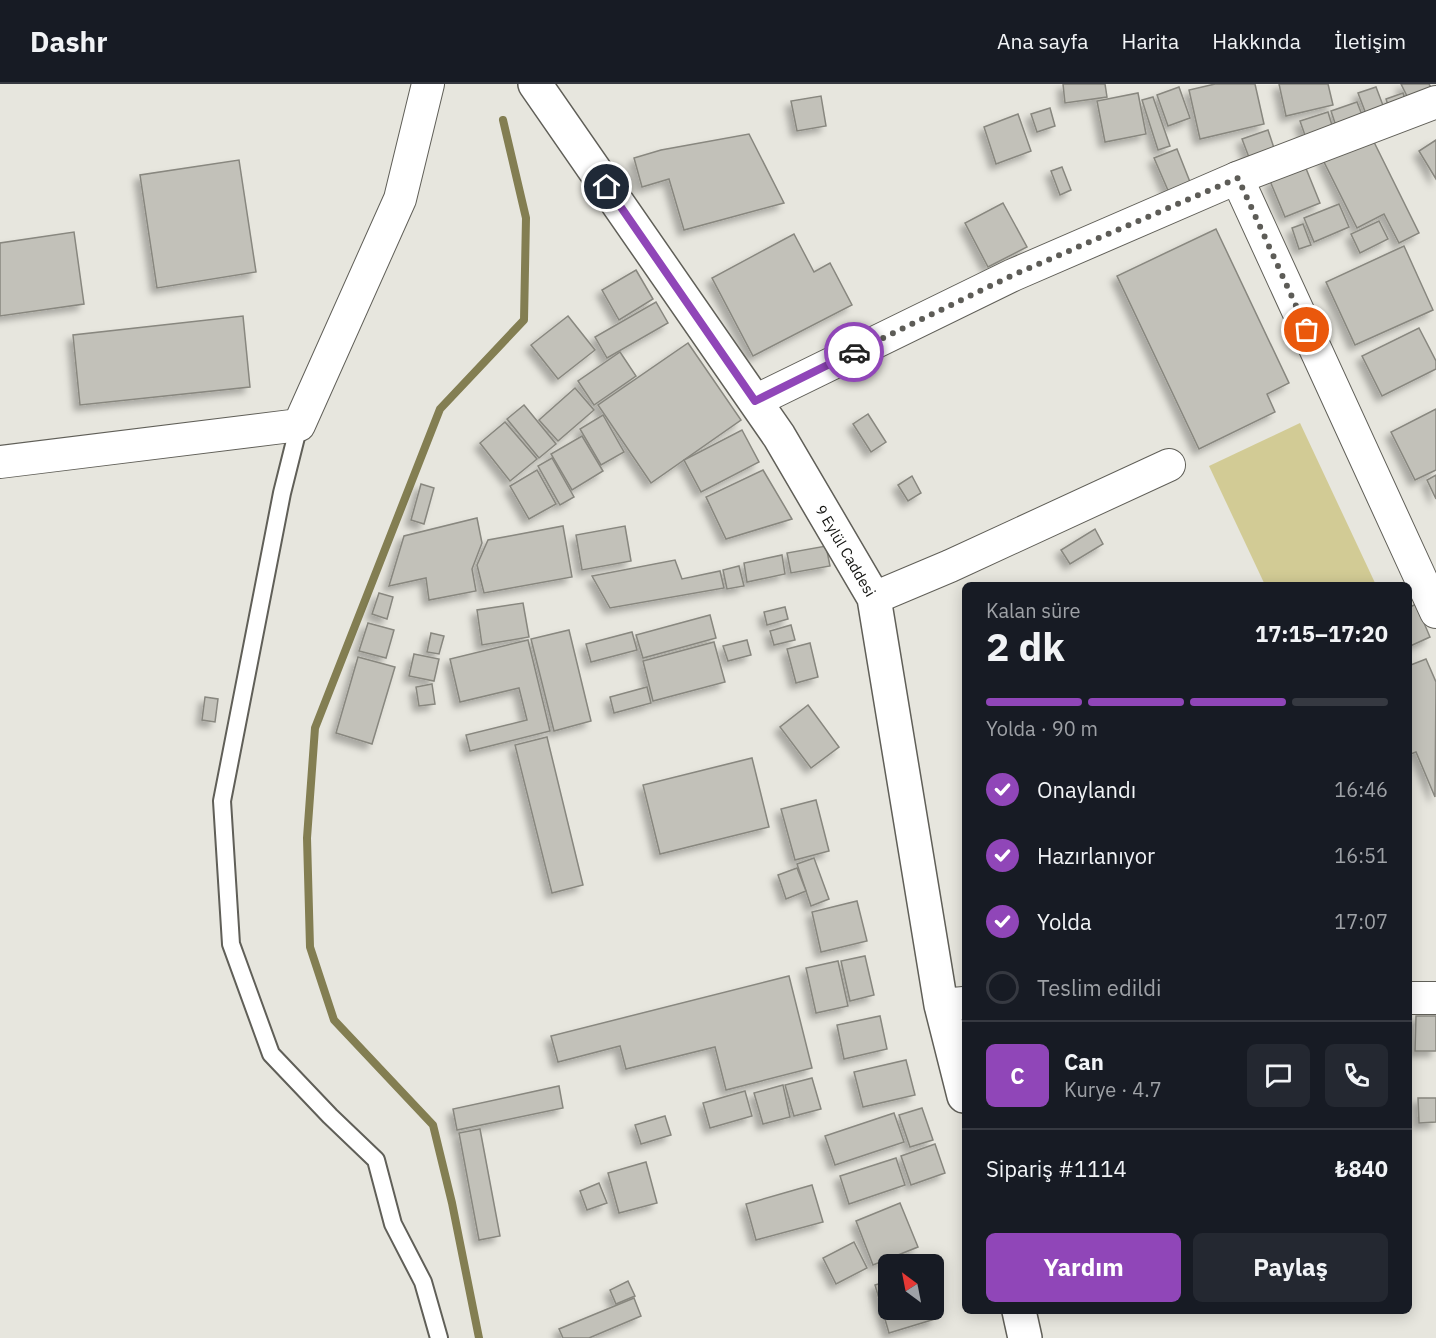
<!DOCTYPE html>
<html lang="tr">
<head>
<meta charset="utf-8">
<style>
  body { margin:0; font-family:"IBM Plex Sans",sans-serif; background:#242831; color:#f1f3f6; height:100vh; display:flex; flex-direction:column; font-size:22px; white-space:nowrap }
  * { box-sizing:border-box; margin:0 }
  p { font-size:20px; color:#9ea1a6 }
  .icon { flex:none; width:33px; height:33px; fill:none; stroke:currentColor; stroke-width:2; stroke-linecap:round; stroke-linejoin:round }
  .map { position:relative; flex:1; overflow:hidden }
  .details { position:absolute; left:962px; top:498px; width:450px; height:732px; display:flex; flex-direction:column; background:#171b24; border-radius:9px; box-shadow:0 3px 15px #0003 }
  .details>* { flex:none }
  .needle { width:39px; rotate:328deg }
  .buttons { position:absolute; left:878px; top:1170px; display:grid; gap:12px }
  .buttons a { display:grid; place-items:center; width:66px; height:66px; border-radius:9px; background:#171b24; box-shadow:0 3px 15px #0003; font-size:30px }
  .pin { position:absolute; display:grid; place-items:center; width:51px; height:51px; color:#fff; margin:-26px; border:3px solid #fff; border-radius:50%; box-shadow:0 2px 6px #0007 }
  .courier { position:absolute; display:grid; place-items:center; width:60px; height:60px; margin:-30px; border:4px solid #9046b8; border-radius:50%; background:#fff; color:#222; box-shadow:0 2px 8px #0007 }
  .headline em { font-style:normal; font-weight:700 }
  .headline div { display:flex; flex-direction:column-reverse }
  .headline { display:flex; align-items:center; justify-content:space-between; height:102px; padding:0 24px }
  h1 { font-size:39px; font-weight:700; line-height:45px }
  .bar { display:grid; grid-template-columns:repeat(4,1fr); gap:9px 6px; align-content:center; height:72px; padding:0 24px }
  .bar i { height:8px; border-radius:4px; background:#363941 }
  .bar .on { background:#9046b8 }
  .bar p { grid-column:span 4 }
  .line { display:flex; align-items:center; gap:15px; padding:0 24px; border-top:2px solid #363941 }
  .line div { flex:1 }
  .round { display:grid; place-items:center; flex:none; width:63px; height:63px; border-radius:9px; background:#242831 }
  ol { padding:0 24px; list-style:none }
  li { display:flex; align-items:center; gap:18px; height:66px }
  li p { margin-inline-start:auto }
  li .icon { padding:6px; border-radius:50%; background:#9046b8; color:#fff; stroke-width:4 }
  li:last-child { color:#9ea1a6 }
  li i { width:33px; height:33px; border:3px solid #363941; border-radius:50% }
  .button { display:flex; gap:12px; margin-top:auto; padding:12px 24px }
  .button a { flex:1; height:69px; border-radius:9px; background:#9046b8; color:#fff; font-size:24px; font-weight:700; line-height:69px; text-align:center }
  .button a+a { background:#242831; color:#f1f3f6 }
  header { display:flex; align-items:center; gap:36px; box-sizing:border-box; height:84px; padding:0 30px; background:#171b24; border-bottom:2px solid #363941 }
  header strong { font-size:28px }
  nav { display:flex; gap:33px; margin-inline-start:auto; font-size:21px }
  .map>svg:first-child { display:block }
  .green { fill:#d2cb95 }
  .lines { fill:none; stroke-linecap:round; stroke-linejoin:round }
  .stream { stroke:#837e52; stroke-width:8 }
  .building { fill:#c2c1b9; stroke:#88877f; stroke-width:1.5; filter:url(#shadow) }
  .service-casing { stroke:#605f58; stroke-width:20 }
  .minor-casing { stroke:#605f58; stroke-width:34 }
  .primary-casing { stroke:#605f58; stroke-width:36 }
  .service { stroke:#fff; stroke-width:16 }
  .minor { stroke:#fff; stroke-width:32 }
  .primary { stroke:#fff; stroke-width:33 }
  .done { stroke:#5d5c57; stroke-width:6; stroke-dasharray:0 10.8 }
  .route { stroke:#9046b8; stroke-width:8 }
  .labels { text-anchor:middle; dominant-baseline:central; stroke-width:4.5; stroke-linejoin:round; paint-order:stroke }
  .street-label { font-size:15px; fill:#12120f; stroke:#f4f3eb }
</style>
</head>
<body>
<header>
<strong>Dashr</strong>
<nav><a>Ana sayfa</a><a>Harita</a><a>Hakkında</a><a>İletişim</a></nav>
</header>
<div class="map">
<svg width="1436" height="1254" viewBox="0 0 1436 1254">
  <defs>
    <filter id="shadow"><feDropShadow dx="-5.5" dy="5.5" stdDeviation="3" flood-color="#0004"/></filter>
  </defs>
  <rect width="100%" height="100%" fill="#e7e6de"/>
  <!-- green -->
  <polygon class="green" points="1300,339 1376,501 1265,501 1209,382"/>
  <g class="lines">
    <!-- stream -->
    <polyline class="stream" points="479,1254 452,1119 433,1041 334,936 310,863 307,754 315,644 440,325 524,236 526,134 503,36"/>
  </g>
  <!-- building -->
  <g class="building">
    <polygon points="1063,0 1105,0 1107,13 1065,19"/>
    <polygon points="1215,0 1255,0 1264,40 1200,55 1189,6"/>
    <polygon points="1279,0 1328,0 1333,21 1286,32"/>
    <polygon points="1401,0 1429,0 1432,5 1409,16"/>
    <polygon points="1179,3 1190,34 1168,42 1157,11"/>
    <polygon points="1376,3 1384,24 1366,30 1358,9"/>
    <polygon points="1138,9 1146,50 1105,58 1097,17"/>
    <polygon points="1403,9 1406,18 1389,24 1386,15"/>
    <polygon points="821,12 826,42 797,47 791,17"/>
    <polygon points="1153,13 1170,62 1158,66 1142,16"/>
    <polygon points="1357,18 1364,36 1337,45 1331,27"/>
    <polygon points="1050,24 1055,42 1037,48 1031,30"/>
    <polygon points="1328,28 1334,48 1307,57 1300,37"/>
    <polygon points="1018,30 1031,67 996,80 984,43"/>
    <polygon points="1268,46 1275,67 1250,76 1242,55"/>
    <polygon points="749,50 784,119 684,146 669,95 642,103 634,74 661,66"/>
    <polygon points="1370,50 1419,149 1399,159 1384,130 1357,144 1322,74"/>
    <polygon points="1436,56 1436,95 1419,67"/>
    <polygon points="1177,65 1192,103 1170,111 1154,74"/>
    <polygon points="239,76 256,188 157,204 140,91"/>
    <polygon points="1305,82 1320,119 1285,133 1270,97"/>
    <polygon points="1062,83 1071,106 1060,111 1051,87"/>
    <polygon points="1003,119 1027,163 988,183 965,139"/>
    <polygon points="1339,120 1349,143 1314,158 1304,134"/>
    <polygon points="1379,137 1388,155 1360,169 1351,150"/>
    <polygon points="1303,140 1311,161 1299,165 1292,144"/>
    <polygon points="1216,145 1289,299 1267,310 1275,328 1199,365 1117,192"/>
    <polygon points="74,148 84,220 0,232 0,159"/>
    <polygon points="794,150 814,188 830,179 852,221 753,272 712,194"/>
    <polygon points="1404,162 1433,226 1355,261 1326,198"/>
    <polygon points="636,186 653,215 619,236 602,206"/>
    <polygon points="656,218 668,239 607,274 595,253"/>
    <polygon points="243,232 250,303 80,321 73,251"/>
    <polygon points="568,232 595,266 558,295 531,261"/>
    <polygon points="1419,244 1436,277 1436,285 1382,312 1362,272"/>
    <polygon points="688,259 741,336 651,399 598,321"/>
    <polygon points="620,268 636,292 594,321 578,297"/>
    <polygon points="575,304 594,326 558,357 539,336"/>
    <polygon points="524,321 556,360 539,374 507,335"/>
    <polygon points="1436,325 1436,386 1415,396 1391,348"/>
    <polygon points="868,330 886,358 871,368 853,340"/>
    <polygon points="603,331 624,368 601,381 580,345"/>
    <polygon points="505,338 537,375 510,397 480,359"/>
    <polygon points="742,346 759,378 701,408 684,376"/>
    <polygon points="582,352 603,387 572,406 551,370"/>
    <polygon points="552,374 574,413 560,421 538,382"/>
    <polygon points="537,386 556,420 529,435 510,402"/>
    <polygon points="763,386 792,435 726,455 706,413"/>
    <polygon points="1436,391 1436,415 1427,396"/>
    <polygon points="912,392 921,409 908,417 898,401"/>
    <polygon points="421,400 434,404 424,440 411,436"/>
    <polygon points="477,434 482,459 472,485 476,507 429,516 426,494 389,502 404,452"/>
    <polygon points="563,442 572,493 484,509 477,481 488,456"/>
    <polygon points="625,442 631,477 582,486 576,451"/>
    <polygon points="1095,445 1103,460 1070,480 1061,466"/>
    <polygon points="826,462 830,482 791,489 787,469"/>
    <polygon points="782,471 785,490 747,498 744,479"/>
    <polygon points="675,476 682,495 720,487 724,504 610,524 592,492"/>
    <polygon points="739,482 744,502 727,505 723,486"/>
    <polygon points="379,509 393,513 387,535 372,530"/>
    <polygon points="523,519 529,553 482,561 477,526"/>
    <polygon points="1416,520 1430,553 1408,563 1408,524"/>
    <polygon points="785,523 788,535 767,541 764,528"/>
    <polygon points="710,531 716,554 643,574 636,551"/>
    <polygon points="368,539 394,546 386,574 359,567"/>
    <polygon points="791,541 795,556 774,561 770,547"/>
    <polygon points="569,546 591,637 554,647 531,555"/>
    <polygon points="632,548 637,566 591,578 586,560"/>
    <polygon points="431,549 444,552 439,570 427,568"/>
    <polygon points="528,556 550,647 470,667 466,651 527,636 519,604 460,618 450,575"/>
    <polygon points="747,556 751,571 728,577 723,562"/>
    <polygon points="714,558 725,598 653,617 643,577"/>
    <polygon points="810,559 818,593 796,599 787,565"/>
    <polygon points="414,570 439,575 434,597 409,592"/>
    <polygon points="358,573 395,583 372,660 336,649"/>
    <polygon points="1426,575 1436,598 1435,713 1416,668 1408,671 1408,582"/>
    <polygon points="432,600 435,620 419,622 416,603"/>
    <polygon points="647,603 651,619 614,629 610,613"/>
    <polygon points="205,613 218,615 215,638 202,636"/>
    <polygon points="808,621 839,663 811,684 780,643"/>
    <polygon points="547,653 583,801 552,809 515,661"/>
    <polygon points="752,674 769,743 660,770 643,701"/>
    <polygon points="816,716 829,767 795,776 781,725"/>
    <polygon points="814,774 829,815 811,822 797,780"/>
    <polygon points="797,784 806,807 786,815 778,791"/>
    <polygon points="857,817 867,857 821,868 812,828"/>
    <polygon points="865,872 874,911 850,917 841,877"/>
    <polygon points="838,877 848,922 816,929 806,884"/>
    <polygon points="789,892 812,984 726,1006 715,963 626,985 620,962 558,978 551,952"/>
    <polygon points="880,932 887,965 844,975 837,941"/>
    <polygon points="1416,932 1436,932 1436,967 1415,967"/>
    <polygon points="906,976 915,1011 863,1023 854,988"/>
    <polygon points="812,994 821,1025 794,1032 785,1001"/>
    <polygon points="783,1001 790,1033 763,1040 754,1009"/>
    <polygon points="559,1002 563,1024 457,1046 453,1025"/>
    <polygon points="745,1007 752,1032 710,1044 703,1019"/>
    <polygon points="1418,1014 1436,1014 1436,1038 1419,1039"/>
    <polygon points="922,1024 933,1056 910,1063 899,1031"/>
    <polygon points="894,1029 904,1058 835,1081 825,1052"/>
    <polygon points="665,1032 671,1051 641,1060 635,1041"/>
    <polygon points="480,1045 500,1152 479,1156 459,1049"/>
    <polygon points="935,1060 945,1089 911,1101 901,1072"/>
    <polygon points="896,1074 905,1101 849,1120 840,1092"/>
    <polygon points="646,1078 657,1119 619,1129 608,1089"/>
    <polygon points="599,1099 607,1119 587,1126 580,1107"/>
    <polygon points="812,1101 823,1138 756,1156 746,1120"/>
    <polygon points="900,1119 918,1163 873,1181 856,1137"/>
    <polygon points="854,1158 867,1184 836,1200 823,1174"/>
    <polygon points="628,1197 635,1212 616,1220 610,1206"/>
    <polygon points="888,1197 888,1226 932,1226 935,1235 889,1249 875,1201"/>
    <polygon points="634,1214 641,1232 589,1254 563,1254 559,1245"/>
  </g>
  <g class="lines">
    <!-- service casing -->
    <g class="service-casing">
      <polyline id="service" points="299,341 282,409 222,717 231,860 271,970 330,1032 376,1076 393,1140 423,1198 439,1254"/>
    </g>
    <!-- minor casing -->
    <g class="minor-casing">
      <g id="minor">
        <polyline points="1237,94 1436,528"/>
        <polyline points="755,317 1013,191 1237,94 1436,18"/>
        <polyline points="0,378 299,341 400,115 428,0"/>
        <polyline points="874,514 950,482 1169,381"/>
        <polyline points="1408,914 1436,914"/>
        <polyline points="941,921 964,919"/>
      </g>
    </g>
    <!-- primary casing -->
    <g class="primary-casing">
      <g id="primary">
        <path id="s1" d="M535 0 779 352 874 514 941 921 964 1012"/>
        <polyline points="1019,1227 1025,1254"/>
      </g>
    </g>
    <!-- service -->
    <use href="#service" class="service"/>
    <!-- minor -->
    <use href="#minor" class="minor"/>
    <!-- primary -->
    <use href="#primary" class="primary"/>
  </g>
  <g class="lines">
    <!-- done -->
    <polyline class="done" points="854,268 1013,191 1238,94 1307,246"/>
    <!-- route -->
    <polyline class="route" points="607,103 755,317 854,268"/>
  </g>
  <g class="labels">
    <!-- street labels -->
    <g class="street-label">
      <text stroke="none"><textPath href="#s1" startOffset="561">9 Eylül Caddesi</textPath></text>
    </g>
  </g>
</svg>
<div class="buttons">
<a><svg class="needle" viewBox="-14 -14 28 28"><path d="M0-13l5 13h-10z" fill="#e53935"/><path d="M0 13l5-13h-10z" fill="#9ea1a6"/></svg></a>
</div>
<div class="pin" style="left:1307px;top:246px;background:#ea580c"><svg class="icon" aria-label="bag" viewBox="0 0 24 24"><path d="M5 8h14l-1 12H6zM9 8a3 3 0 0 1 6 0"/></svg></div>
<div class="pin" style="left:607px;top:103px;background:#1f2937"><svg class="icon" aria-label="home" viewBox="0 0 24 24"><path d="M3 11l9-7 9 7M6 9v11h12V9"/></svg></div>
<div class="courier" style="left:854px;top:268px"><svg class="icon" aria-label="car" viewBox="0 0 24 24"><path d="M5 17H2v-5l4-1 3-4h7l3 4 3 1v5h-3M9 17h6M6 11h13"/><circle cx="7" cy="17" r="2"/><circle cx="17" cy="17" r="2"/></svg></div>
<section class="details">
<div class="headline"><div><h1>2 dk</h1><p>Kalan süre</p></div><em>17:15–17:20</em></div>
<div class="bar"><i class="on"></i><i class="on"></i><i class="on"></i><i></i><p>Yolda · 90 m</p></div>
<ol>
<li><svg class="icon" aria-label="check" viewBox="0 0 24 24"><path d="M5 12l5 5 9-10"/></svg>Onaylandı<p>16:46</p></li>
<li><svg class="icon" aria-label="check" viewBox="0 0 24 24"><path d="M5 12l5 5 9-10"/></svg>Hazırlanıyor<p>16:51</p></li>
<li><svg class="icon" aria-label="check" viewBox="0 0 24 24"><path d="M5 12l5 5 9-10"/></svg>Yolda<p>17:07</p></li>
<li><i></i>Teslim edildi</li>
</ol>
<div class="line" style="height:108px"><b class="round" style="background:#9046b8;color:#fff">C</b><div><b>Can</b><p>Kurye · 4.7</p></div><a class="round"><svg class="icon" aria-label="chat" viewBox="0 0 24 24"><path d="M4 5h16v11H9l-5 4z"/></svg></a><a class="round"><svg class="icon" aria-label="phone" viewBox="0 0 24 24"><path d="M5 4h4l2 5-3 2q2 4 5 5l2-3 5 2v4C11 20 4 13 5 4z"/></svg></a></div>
<div class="line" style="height:78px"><div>Sipariş #1114</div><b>₺840</b></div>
<div class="button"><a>Yardım</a><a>Paylaş</a></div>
</section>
</div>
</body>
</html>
